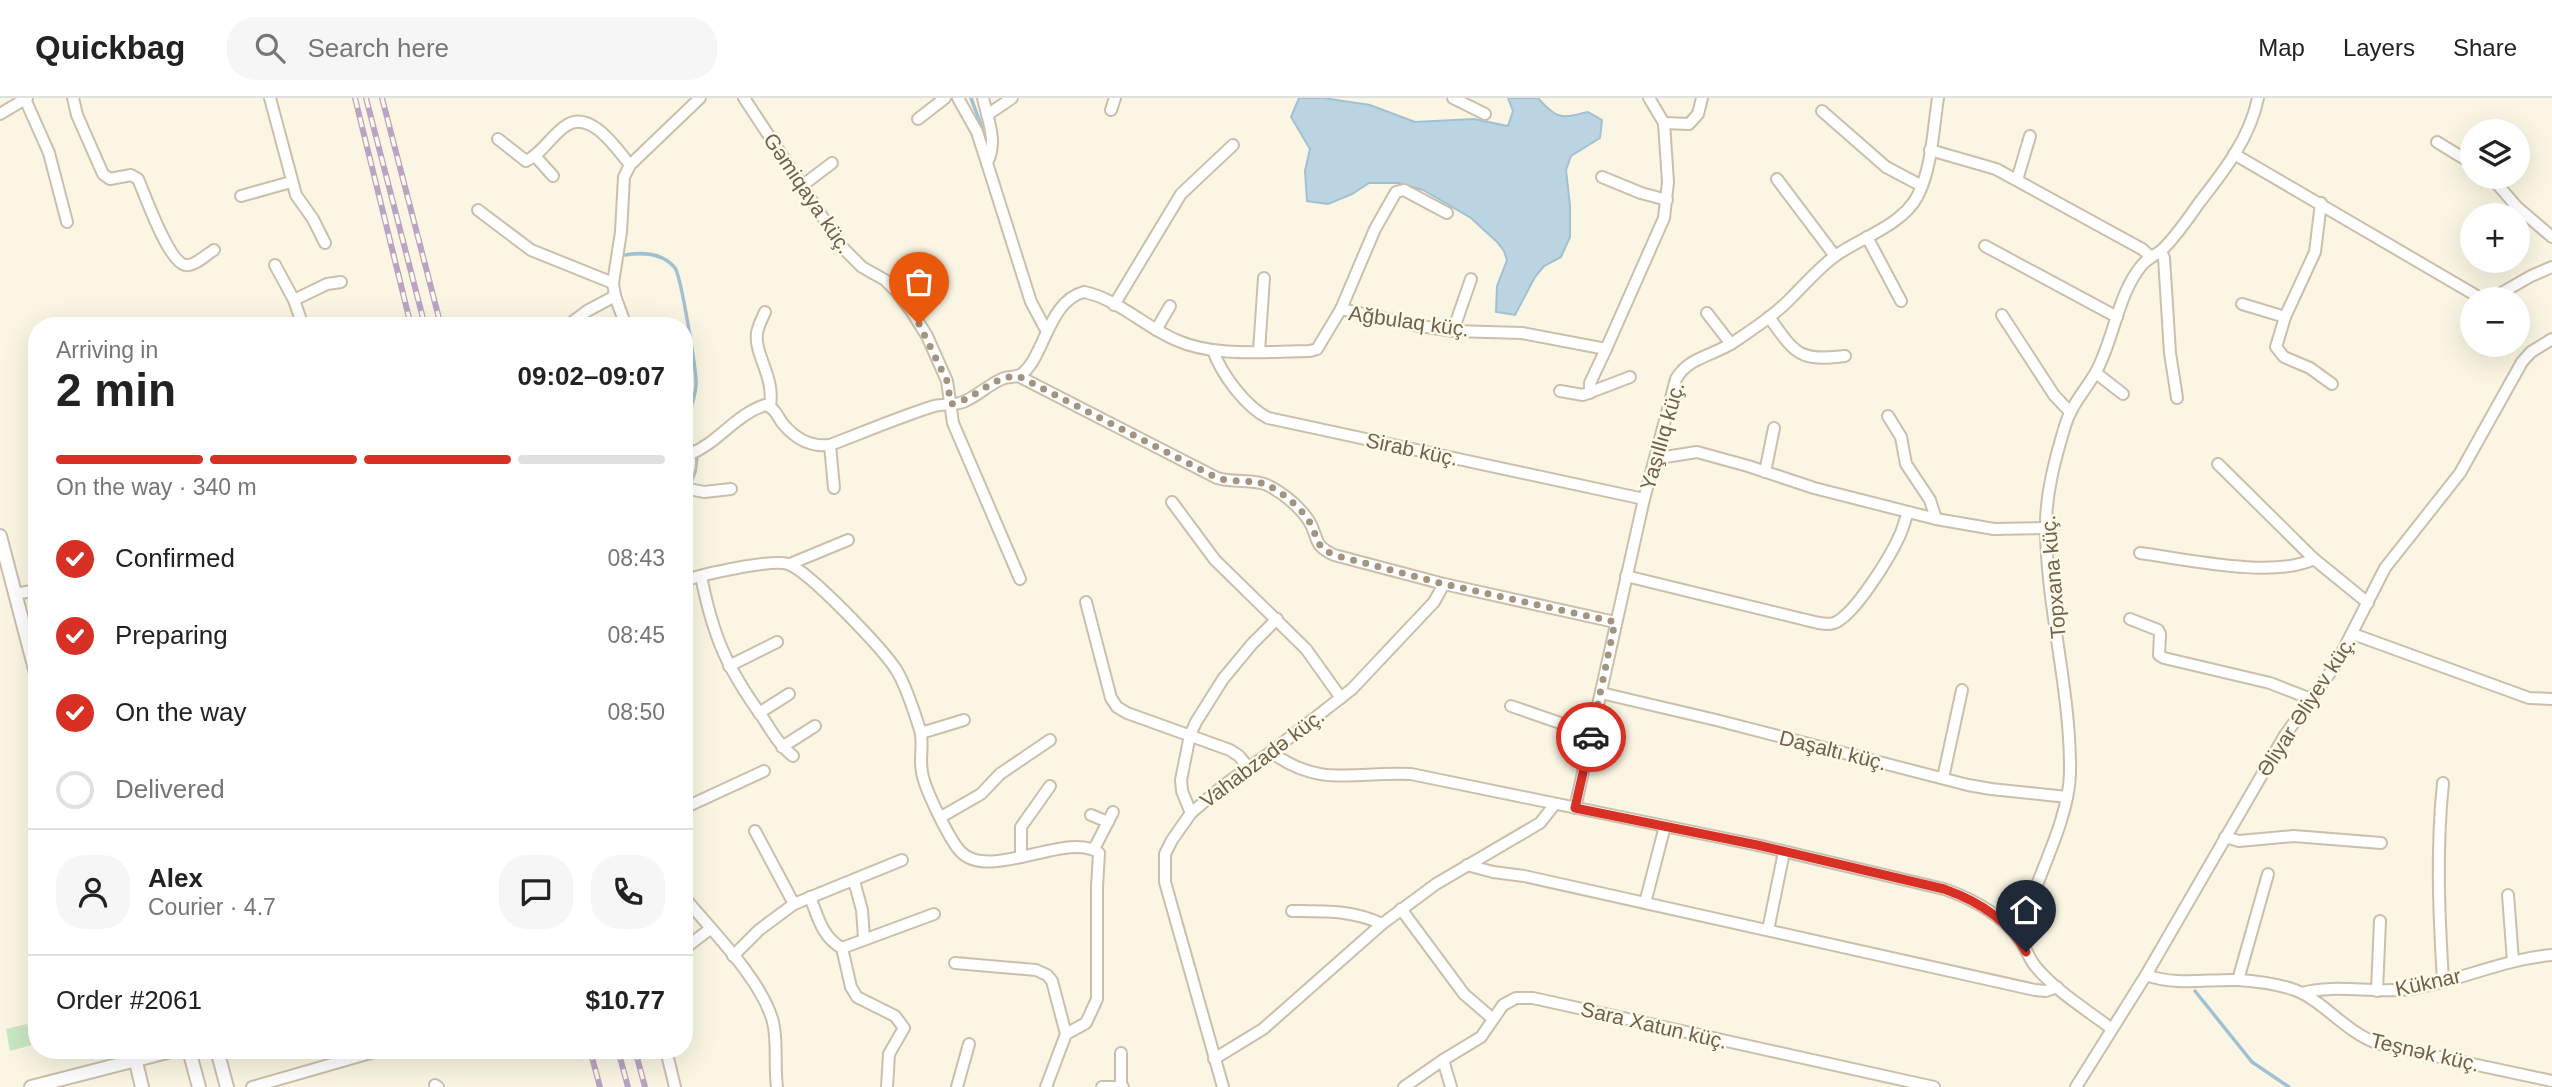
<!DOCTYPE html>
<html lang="en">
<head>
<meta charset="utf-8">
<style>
  body { margin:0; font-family:Helvetica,sans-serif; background:#f6f6f6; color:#222; height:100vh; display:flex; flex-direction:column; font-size:26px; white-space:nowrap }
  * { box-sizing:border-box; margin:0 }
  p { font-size:23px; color:#767676 }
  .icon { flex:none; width:38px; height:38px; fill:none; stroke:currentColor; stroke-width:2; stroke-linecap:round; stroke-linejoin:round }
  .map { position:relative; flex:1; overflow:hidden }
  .side { position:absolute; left:28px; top:219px; width:665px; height:742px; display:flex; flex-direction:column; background:#fff; border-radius:28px; box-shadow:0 7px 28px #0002 }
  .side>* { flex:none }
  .fabs { position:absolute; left:2460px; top:21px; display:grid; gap:14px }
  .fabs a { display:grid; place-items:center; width:70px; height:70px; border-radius:50%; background:#fff; box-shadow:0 7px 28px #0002; font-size:35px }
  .pin { position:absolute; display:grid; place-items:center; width:60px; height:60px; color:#fff; margin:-72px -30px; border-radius:50% 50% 50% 0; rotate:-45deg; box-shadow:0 0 7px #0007 }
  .pin .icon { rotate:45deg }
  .courier { position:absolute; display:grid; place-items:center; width:70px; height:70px; margin:-35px; border:5px solid #d93025; border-radius:50%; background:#fff; color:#222; box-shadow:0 2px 9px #0007 }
  .summary em { font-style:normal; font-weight:600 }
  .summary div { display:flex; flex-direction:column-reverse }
  .summary { display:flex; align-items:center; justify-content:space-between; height:119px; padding:0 28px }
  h1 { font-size:46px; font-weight:600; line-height:52px }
  .bar { display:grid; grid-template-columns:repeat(4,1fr); gap:10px 7px; align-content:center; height:84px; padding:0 28px }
  .bar i { height:9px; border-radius:5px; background:#e0e0e0 }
  .bar .selected { background:#d93025 }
  .bar p { grid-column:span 4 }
  .line { display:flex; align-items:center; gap:18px; padding:0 28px; border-top:2px solid #e0e0e0 }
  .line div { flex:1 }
  .round { display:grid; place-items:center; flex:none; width:74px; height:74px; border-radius:28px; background:#f6f6f6 }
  ol { padding:0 28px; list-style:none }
  li { display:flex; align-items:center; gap:21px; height:77px }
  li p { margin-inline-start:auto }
  li .icon { padding:7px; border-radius:50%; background:#d93025; color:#fff; stroke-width:4 }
  li:last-child { color:#767676 }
  li i { width:38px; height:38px; border:4px solid #e0e0e0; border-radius:50% }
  header { display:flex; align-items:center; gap:42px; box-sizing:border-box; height:98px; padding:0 35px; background:#fff; border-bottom:2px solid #e0e0e0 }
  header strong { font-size:33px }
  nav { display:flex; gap:38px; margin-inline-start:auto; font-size:24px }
  .search { width:490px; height:63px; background:#f6f6f6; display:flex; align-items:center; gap:18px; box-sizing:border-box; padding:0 24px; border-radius:28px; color:#767676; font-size:26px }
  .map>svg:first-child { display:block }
  .green { fill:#cae7c3 }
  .water { fill:#bad4e2; stroke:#a1c1d3; stroke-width:2 }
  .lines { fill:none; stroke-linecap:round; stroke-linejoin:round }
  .stream { stroke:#a1c1d3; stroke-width:3.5 }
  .minor-casing { stroke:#cbbfab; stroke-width:14 }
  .tertiary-casing { stroke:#cbbfab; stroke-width:16 }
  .minor { stroke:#fff; stroke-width:10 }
  .tertiary { stroke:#fff; stroke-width:12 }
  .rail-casing { stroke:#bba3c3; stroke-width:6 }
  .rail { stroke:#fefae9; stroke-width:3.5; stroke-dasharray:10; stroke-linecap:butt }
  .done { stroke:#a19480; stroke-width:7; stroke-dasharray:0 12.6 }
  .route { stroke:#d93025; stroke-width:9 }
  .labels { text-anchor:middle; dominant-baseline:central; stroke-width:5; stroke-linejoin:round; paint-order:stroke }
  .street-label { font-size:21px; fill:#71604b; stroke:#fefae9 }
</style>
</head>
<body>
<header>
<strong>Quickbag</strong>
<div class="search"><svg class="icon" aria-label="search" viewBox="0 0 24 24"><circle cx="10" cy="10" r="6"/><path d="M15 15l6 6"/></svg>Search here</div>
<nav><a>Map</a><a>Layers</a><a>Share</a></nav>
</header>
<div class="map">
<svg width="2552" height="989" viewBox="0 0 2552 989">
  <rect width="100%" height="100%" fill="#faf6e3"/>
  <!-- green -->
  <polygon class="green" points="27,926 32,947 10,953 6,931"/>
  <!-- water -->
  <path class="water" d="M1299 0H1323L1370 7 1415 24 1474 21 1508 28 1513 13 1508 0H1538C1557 21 1560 21 1588 14L1602 22 1600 40 1571 58 1566 72 1570 107V139L1561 159 1544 168 1535 179 1515 217 1496 214 1497 188 1507 162 1504 153 1497 144 1471 120 1423 92 1398 85H1369L1352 96 1328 106 1307 103 1305 73 1310 51 1291 19Z"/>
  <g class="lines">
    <!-- stream -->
    <g class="stream">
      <polyline points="971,0 984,35"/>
      <path d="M625 157C643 154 663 155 675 170 681 178 697 275 696 287 695 302 689 315 684 329"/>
      <polyline points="684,333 693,349"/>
      <polyline points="690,386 695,374 697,359"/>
      <polyline points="2195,893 2252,964 2289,989"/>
    </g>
    <!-- minor casing -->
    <g class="minor-casing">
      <g id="minor">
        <path d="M73 0 77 17 103 76 110 81 131 77 138 81C145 97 168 163 185 167 194 169 207 156 214 152"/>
        <polyline points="270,0 296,97 313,121 325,145"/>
        <polyline points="744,0 843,150 862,169 885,182 897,194 912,214 927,238 947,283 953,325 1020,481"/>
        <polyline points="958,0 977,34 987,65"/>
        <path d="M983 0C988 22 998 44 987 65L1031 204 1046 232"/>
        <polyline points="1453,0 1485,16"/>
        <polyline points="25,1 49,55 67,124"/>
        <polyline points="1111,12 1115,0"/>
        <polyline points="1822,13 1886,69 1922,88"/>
        <polyline points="0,16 27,0"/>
        <polyline points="987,17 1012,0"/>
        <polyline points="918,21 945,0"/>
        <polyline points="1664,25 1689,26 1698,16 1702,0"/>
        <path d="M498 41 526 63C543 55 551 37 567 27 591 12 617 51 630 67"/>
        <polyline points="2437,44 2473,66"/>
        <polyline points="1930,52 1996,71 2142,151 2151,159"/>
        <polyline points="2234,56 2482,201"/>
        <polyline points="535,58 553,78"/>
        <polyline points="1602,79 1641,95 1667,102"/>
        <polyline points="2491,79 2517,109 2552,139"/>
        <polyline points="1777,81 1835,158"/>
        <polyline points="2017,82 2030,38"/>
        <polyline points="803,87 832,65"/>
        <polyline points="241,98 291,84"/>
        <polyline points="2321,105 2315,154 2285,219 2276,249 2284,259 2310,270 2332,286"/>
        <polyline points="478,112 531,152 613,185"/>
        <polyline points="1867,139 1901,203"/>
        <polyline points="1985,148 2117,219"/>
        <polyline points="2161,153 2164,160 2170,255 2177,300"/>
        <polyline points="275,167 294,202 303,228"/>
        <polyline points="2491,201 2531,178 2552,169"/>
        <polyline points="294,202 327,186 341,184"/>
        <polyline points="2242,206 2285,219"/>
        <polyline points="1114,207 1181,96 1233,47"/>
        <polyline points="1341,211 1375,131 1396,94 1404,92 1447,115"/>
        <path d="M765 214C762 221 758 228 757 235 754 257 775 278 770 308"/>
        <polyline points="1707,215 1731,246"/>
        <polyline points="2002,217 2054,297 2070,314"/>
        <path d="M1769 219C1795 255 1798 264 1845 258"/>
        <polyline points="567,228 587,213 615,198"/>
        <polyline points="626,228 615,198 613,185 621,134 624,79 630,67 700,0"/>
        <polyline points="1156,232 1170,208"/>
        <polyline points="1453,233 1471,181"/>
        <path d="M1213 252C1221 276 1246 309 1268 320L1644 401"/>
        <polyline points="1259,253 1264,180"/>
        <polyline points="2096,275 2123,296"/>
        <path d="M1018 278 1217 380C1234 385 1254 381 1267 387 1282 394 1300 409 1309 423 1319 439 1312 447 1334 457L1444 486 1615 524"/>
        <polyline points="1560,293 1583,297 1630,279"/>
        <polyline points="1590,295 1590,285 1606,251"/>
        <polyline points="1888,318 1901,339 1906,366 1930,402 1936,421"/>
        <path d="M684 344C692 359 692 370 684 384"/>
        <polyline points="830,347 834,390"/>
        <path d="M690 356C718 345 735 317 765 307 776 310 777 319 784 327 796 341 812 349 830 347 864 334 897 320 931 309 942 305 952 308 963 304 976 299 987 288 1000 282 1006 278 1014 280 1020 277 1044 263 1047 203 1084 194 1118 201 1145 229 1176 242 1216 260 1267 253 1310 253L1317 251 1341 211 1414 227 1453 233 1522 235 1606 251 1664 120 1668 84 1664 25 1649 0"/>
        <polyline points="1656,358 1665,359 1697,354 1748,368 1814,390 1936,421 1994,431 2046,430"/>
        <polyline points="2218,366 2314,461 2368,505"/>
        <polyline points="1765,374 1774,330"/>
        <polyline points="684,390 704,394 731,391"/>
        <polyline points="1172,404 1215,462 1306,551 1341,600"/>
        <path d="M2140 455C2185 461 2274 481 2314 461"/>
        <polyline points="790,466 848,442"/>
        <path d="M701 478C713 539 727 570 763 620 772 634 780 648 793 658"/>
        <path d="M1626 478 1802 521C1812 523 1824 528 1834 525 1854 518 1890 459 1899 439 1903 431 1905 422 1908 414"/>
        <path d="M684 483C702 476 772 461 788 466 809 473 884 552 897 573 907 590 914 613 920 632 924 646 919 660 922 674 924 690 950 743 961 754 990 784 1069 732 1099 755L1097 789V901L1086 925 1066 936 1046 989"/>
        <polyline points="15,496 37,492"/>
        <polyline points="1086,504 1111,600 1117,609 1127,615 1230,652 1239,658 1248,669"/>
        <polyline points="2130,521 2158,532 2160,536 2159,557 2164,560 2270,585 2311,601"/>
        <polyline points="2353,536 2529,600 2552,601"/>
        <polyline points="729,568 777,544"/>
        <polyline points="1601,595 1716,622 1968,687 1991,691 2067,699"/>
        <polyline points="1511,608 1592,636"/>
        <polyline points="759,615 789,596"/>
        <polyline points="921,635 964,622"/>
        <polyline points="782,649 815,628"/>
        <path d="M1271 654C1321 691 1356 673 1411 676L1757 747 1944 791C1973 801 2001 816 2020 842 2026 850 2029 861 2036 869 2057 894 2087 912 2112 931"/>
        <polyline points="1943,680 1962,592"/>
        <path d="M2443 685C2436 752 2439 817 2443 883"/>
        <polyline points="684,710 764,673"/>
        <path d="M1575 710 1644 401 1676 281C1689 258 1715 258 1737 242 1756 229 1776 216 1792 199 1806 185 1819 170 1835 158 1860 140 1901 128 1917 99 1932 71 1933 32 1938 0"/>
        <polyline points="1191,715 1182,693 1181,682 1190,637 1196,624 1223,581 1252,546 1277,521"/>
        <polyline points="1091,717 1108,724"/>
        <polyline points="941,719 981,696 1000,676 1050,642"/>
        <polyline points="755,733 794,806"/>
        <polyline points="2225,739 2239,743 2294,738 2381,745"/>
        <polyline points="1094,751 1113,714"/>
        <polyline points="1021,759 1021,729 1050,688"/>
        <polyline points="1467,767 1493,774 1524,778 2035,892 2046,893 2057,889"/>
        <polyline points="854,783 862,812 864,840"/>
        <polyline points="2508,797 2513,863"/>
        <path d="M684 799C712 833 762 882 773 924 778 945 774 967 777 989"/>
        <path d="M810 799C818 819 822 839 842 850"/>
        <polyline points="1645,805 1665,728"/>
        <polyline points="1401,811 1464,896 1493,921"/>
        <path d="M1292 813C1324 813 1352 812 1382 826"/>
        <polyline points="1768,832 1784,754"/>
        <path d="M2019 841C2031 788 2069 726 2070 675 2071 593 2047 513 2046 432 2045 398 2055 361 2065 328 2071 307 2085 293 2096 274 2114 241 2118 195 2142 167 2148 160 2156 157 2163 151 2177 137 2188 121 2199 105 2224 73 2250 40 2258 0"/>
        <polyline points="684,851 710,831"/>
        <polyline points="733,858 759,832 794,806 902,762"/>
        <polyline points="955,865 1036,872 1047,877 1052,883 1066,936"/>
        <path d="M2146 877C2175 888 2208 881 2238 882 2255 883 2276 886 2292 891 2323 901 2344 934 2379 946L2552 983"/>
        <polyline points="2238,882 2268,776"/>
        <polyline points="2377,893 2380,823"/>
        <path d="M2302 895C2338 885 2378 897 2415 890 2462 882 2504 861 2552 857"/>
        <polyline points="666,952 675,989"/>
        <polyline points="1214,961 1263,931 1382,826 1436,786 1540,725 1555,706"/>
        <polyline points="1443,962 1451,989"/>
        <polyline points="435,987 438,989"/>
        <polyline points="1121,988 1121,955"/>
        <polyline points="252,989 381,952"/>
        <polyline points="887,989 889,956 904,930 895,918 857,899 851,889 842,850 934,816"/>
        <polyline points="957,989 969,946"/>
        <polyline points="1102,989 1123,989"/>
        <polyline points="1223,989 1165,784 1165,756 1172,742 1191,715 1224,687 1271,654 1352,591 1434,504 1444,486"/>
        <polyline points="1404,989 1443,962 1481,939 1503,907 1516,900 1533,900 1934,989"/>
        <polyline points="2076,989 2146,877 2285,637 2335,568 2385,470 2460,375 2522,264 2531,254 2552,241"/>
      </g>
    </g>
    <!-- tertiary casing -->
    <g class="tertiary-casing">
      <g id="tertiary">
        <polyline points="0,438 37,579"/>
        <polyline points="133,952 142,989"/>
        <polyline points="189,952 199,989"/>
        <polyline points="217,952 227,989"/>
        <polyline points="31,989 175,952"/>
      </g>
    </g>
    <!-- minor -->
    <use href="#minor" class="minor"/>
    <!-- tertiary -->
    <use href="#tertiary" class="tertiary"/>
    <!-- rail casing -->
    <g class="rail-casing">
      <g id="rail">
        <polyline points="355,0 411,228"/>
        <polyline points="366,0 425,228"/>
        <polyline points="382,0 441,228"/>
        <polyline points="590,952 600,989"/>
        <polyline points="618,952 628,989"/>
        <polyline points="635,952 645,989"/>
      </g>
    </g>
    <!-- rail -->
    <use href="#rail" class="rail"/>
  </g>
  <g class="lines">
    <!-- done -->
    <path class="done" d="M919 226 947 283 951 306C975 302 992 278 1018 278L1217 380C1234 385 1254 381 1267 387 1282 394 1300 409 1309 423 1319 439 1312 446 1334 457L1444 486 1615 524 1591 639"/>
    <!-- route -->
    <path class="route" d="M1591 639 1575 710 1757 747 1944 791C1978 803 2009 822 2026 854"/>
  </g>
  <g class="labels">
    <!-- street labels -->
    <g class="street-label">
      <text transform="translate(808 95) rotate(56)">Gəmiqaya küç.</text>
      <text transform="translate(1409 223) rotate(8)">Ağbulaq küç.</text>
      <text transform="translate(1662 338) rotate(-74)">Yaşıllıq küç.</text>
      <text transform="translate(1412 351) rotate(12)">Sirab küç.</text>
      <text transform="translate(2053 479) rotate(-95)">Topxana küç.</text>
      <text transform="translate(2306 608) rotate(-57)">Əliyar Əliyev küç.</text>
      <text transform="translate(1833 652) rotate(14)">Daşaltı küç.</text>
      <text transform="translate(1262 660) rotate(-37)">Vahabzadə küç.</text>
      <text transform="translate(2428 884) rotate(-12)">Küknar</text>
      <text transform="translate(1654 927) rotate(13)">Sara Xatun küç.</text>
      <text transform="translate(2425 954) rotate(13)">Teşnək küç.</text>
    </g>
  </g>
</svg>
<div class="fabs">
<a><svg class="icon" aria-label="layers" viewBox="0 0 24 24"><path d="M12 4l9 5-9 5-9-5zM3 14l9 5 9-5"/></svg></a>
<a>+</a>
<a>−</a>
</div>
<div class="pin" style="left:919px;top:226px;background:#ea580c"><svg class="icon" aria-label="bag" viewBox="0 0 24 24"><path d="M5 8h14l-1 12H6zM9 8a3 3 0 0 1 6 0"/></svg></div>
<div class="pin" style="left:2026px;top:854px;background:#1f2937"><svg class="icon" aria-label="home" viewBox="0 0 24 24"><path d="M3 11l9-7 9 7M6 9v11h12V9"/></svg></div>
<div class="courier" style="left:1591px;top:639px"><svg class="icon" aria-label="car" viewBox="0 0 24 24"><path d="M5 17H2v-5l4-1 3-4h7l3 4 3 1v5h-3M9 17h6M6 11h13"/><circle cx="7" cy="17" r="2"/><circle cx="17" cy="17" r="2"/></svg></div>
<section class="side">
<div class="summary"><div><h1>2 min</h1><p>Arriving in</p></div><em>09:02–09:07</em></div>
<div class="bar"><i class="selected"></i><i class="selected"></i><i class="selected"></i><i></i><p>On the way · 340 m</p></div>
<ol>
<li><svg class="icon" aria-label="check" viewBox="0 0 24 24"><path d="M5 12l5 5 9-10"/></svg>Confirmed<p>08:43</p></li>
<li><svg class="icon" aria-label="check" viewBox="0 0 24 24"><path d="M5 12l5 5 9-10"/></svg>Preparing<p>08:45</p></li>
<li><svg class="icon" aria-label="check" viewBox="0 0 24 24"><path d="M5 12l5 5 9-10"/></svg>On the way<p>08:50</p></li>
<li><i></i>Delivered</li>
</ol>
<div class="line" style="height:126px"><a class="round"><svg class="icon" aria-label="person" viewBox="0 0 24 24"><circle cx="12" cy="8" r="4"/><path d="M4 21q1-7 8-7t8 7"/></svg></a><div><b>Alex</b><p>Courier · 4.7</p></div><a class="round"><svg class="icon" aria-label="chat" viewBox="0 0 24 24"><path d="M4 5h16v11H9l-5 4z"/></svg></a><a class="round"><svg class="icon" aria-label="phone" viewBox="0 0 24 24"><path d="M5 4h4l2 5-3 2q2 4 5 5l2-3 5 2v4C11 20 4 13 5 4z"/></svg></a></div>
<div class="line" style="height:91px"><div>Order #2061</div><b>$10.77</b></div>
</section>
</div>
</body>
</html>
